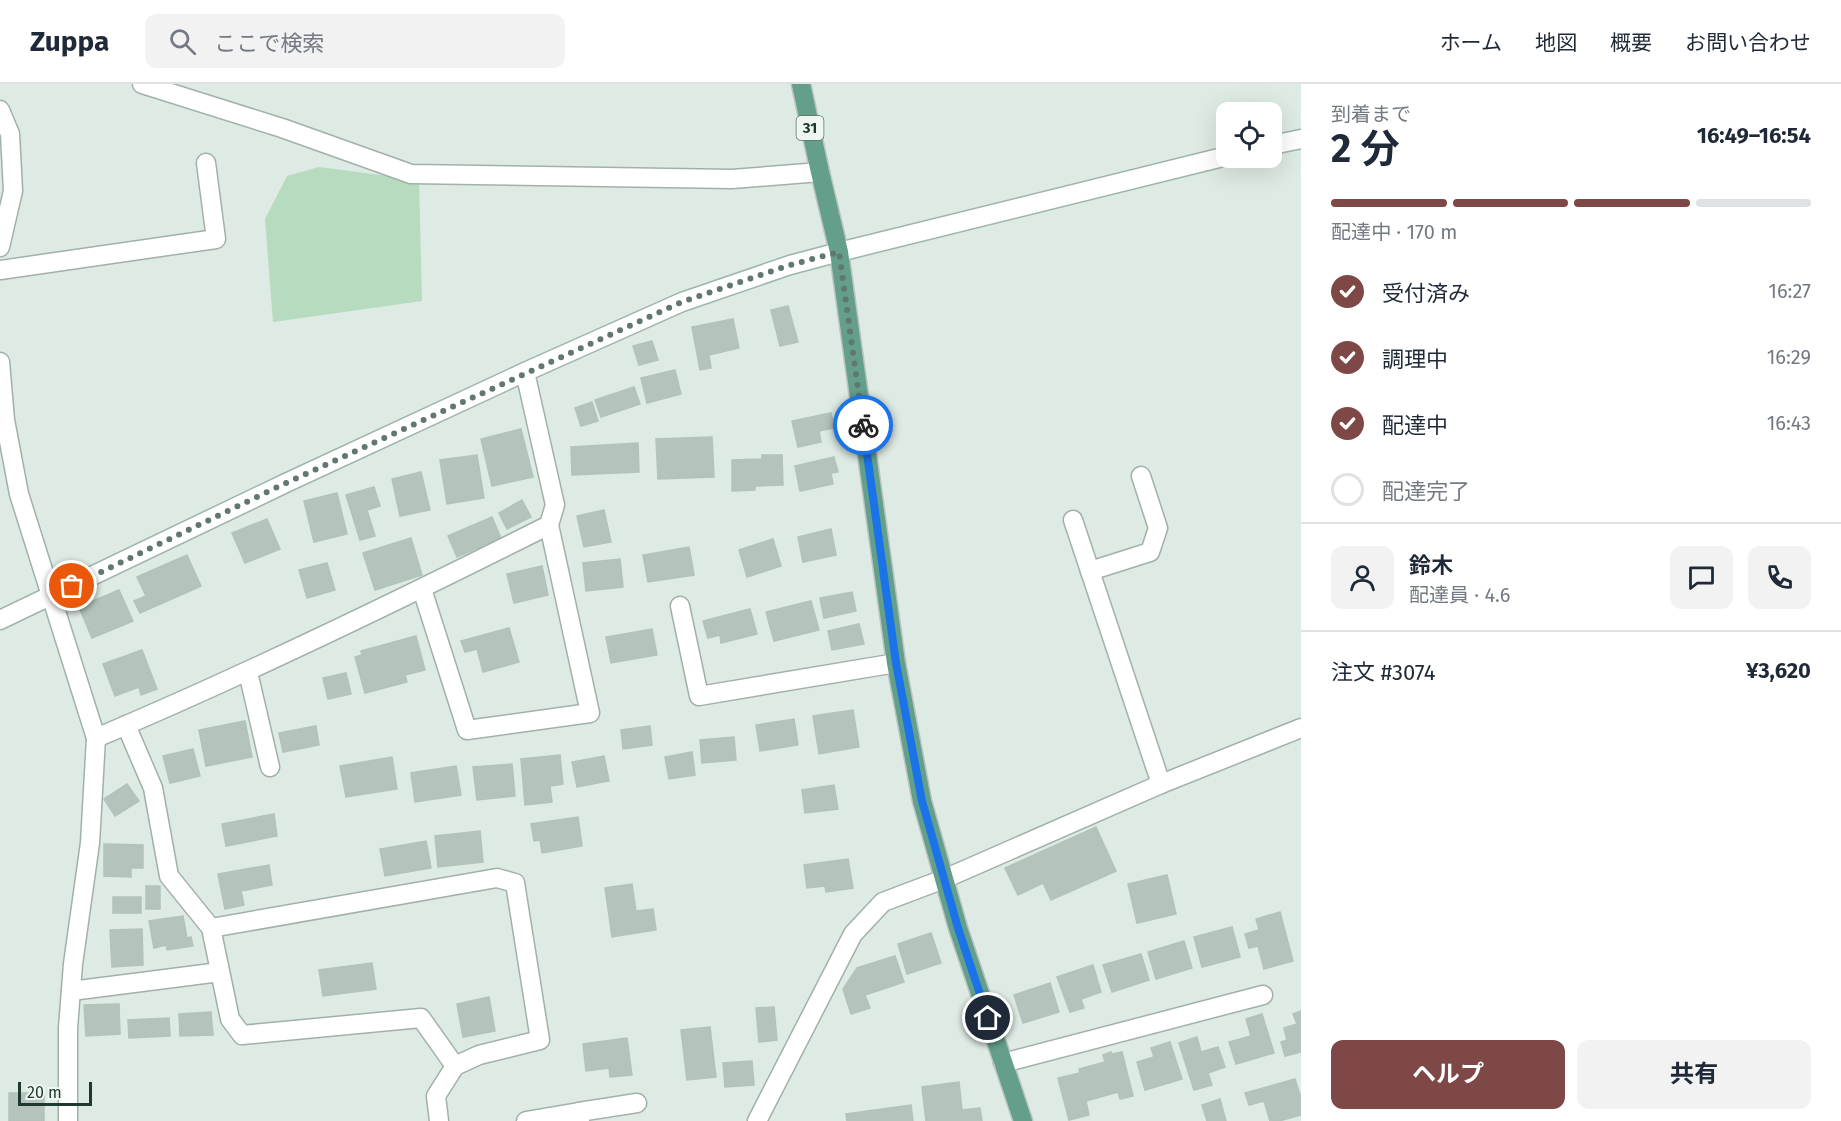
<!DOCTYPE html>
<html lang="ja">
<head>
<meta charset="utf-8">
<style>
  body { margin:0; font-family:"Fira Sans","Noto Sans JP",sans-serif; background:#f2f2f3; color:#1f2937; height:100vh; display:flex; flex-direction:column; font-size:22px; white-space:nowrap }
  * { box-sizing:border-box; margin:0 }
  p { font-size:20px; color:#747a83 }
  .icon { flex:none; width:33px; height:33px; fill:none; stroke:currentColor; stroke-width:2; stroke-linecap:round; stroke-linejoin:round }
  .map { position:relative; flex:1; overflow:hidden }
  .drawer { display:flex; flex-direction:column; background:#fff; width:540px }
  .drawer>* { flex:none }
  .fabs { position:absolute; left:1216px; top:18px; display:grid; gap:12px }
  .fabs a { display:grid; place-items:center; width:66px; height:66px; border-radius:12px; background:#fff; box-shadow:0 6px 24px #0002; font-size:30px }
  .scale { position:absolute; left:18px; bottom:15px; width:74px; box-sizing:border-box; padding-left:6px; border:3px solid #203930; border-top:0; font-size:16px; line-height:21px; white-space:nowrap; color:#203930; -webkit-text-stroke:4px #eef7f2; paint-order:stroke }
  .pin { position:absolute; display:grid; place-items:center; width:51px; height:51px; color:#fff; margin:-26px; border:3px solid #fff; border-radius:50%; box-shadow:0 2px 6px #0007 }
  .courier { position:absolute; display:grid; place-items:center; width:60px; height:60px; margin:-30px; border:4px solid #1a73e8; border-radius:50%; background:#fff; color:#222; box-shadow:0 2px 8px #0007 }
  .headline em { font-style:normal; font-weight:700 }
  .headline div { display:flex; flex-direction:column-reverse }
  .headline { display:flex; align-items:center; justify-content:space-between; height:102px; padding:0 30px }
  h1 { font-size:39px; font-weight:700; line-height:45px }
  .bar { display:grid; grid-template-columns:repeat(4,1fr); gap:9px 6px; align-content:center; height:72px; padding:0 30px }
  .bar i { height:8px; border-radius:4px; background:#e0e1e3 }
  .bar .selected { background:#7d4845 }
  .bar p { grid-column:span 4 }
  .line { display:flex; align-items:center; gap:15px; padding:0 30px; border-top:2px solid #e0e1e3 }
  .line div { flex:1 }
  .round { display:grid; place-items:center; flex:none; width:63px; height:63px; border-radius:12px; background:#f2f2f3 }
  ol { padding:0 30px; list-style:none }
  li { display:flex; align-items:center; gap:18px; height:66px }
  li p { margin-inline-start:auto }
  li .icon { padding:6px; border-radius:50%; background:#7d4845; color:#fff; stroke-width:4 }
  li:last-child { color:#747a83 }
  li i { width:33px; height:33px; border:3px solid #e0e1e3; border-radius:50% }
  .action { display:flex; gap:12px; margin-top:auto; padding:12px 30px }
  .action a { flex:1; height:69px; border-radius:12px; background:#7d4845; color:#fff; font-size:24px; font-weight:700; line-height:69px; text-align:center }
  .action a+a { background:#f2f2f3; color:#1f2937 }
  header { display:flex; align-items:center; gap:36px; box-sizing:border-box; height:84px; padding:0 30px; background:#fff; border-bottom:2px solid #e0e1e3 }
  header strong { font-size:28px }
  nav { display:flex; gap:33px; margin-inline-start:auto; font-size:21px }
  .search { width:420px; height:54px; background:#f2f2f3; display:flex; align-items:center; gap:15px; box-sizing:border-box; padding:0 21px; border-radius:12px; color:#747a83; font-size:22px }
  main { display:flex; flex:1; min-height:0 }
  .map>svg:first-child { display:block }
  .green { fill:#b7dbbe }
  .building { fill:#b4c4bc; stroke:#b1c3ba; stroke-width:1.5 }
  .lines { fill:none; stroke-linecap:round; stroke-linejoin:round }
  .street-casing { stroke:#a1b1aa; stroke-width:21 }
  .secondary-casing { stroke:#9eb5ab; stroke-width:21 }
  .primary-casing { stroke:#bcc4c1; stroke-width:21 }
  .street { stroke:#fff; stroke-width:18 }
  .secondary { stroke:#fff; stroke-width:18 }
  .primary { stroke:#639f8b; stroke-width:18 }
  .done { stroke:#62776f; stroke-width:6; stroke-dasharray:0 10.8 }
  .route { stroke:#1a73e8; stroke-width:8 }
  .labels { text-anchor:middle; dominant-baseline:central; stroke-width:4.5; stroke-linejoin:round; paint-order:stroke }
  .shield { fill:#eef7f2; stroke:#5e726a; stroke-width:1.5 }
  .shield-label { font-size:15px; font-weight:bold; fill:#203930 }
</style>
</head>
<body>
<header>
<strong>Zuppa</strong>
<div class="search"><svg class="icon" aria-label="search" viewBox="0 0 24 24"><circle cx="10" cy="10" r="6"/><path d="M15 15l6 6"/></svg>ここで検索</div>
<nav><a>ホーム</a><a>地図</a><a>概要</a><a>お問い合わせ</a></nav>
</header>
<main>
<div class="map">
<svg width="1301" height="1037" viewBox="0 0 1301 1037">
  <rect width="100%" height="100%" fill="#deeae4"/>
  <!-- green -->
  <polygon class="green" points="319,83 419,96 422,217 273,238 265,135 287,92"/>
  <!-- building -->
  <g class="building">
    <polygon points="788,222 798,258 780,262 771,226"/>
    <polygon points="733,235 739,264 709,271 711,284 700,286 692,243"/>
    <polygon points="652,257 658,276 639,281 633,262"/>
    <polygon points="675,286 681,310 647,319 641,294"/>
    <polygon points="634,303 640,320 601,333 595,316"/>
    <polygon points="592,318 598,337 581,342 575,324"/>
    <polygon points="831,329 834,344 819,347 821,358 798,363 792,337"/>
    <polygon points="521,345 533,393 492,402 481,355"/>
    <polygon points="712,353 714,393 658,395 656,355"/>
    <polygon points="638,359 639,388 572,391 571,363"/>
    <polygon points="477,371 484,414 447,420 440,376"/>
    <polygon points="762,371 782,371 783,401 755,402 755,406 732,407 732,376 762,375"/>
    <polygon points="834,373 838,388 831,389 833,400 800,407 795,382"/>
    <polygon points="421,388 430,426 400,432 392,395"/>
    <polygon points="374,403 380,422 367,426 375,452 360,456 346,411"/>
    <polygon points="337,409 347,450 314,458 304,417"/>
    <polygon points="522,416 531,433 507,445 499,429"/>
    <polygon points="604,426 611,458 584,463 577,432"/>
    <polygon points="492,433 501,454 457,473 448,452"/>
    <polygon points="267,435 280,465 245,479 232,449"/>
    <polygon points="831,445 836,471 803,478 798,453"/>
    <polygon points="411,454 422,491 375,506 363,469"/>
    <polygon points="773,455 781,482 747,493 739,466"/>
    <polygon points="689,463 694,491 648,498 643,471"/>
    <polygon points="187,471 201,502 140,529 134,517 146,512 137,493"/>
    <polygon points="620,475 623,503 586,507 583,479"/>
    <polygon points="327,479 335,506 307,514 299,486"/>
    <polygon points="542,482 548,511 514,519 507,490"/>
    <polygon points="119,506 133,537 92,554 79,523"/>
    <polygon points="852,508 856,527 824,534 820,514"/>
    <polygon points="811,517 819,546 774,557 766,528"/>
    <polygon points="750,525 757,550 721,559 720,551 708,554 703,537"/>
    <polygon points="859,540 864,560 832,566 828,547"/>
    <polygon points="509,544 519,578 483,588 477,565 465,568 461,557"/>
    <polygon points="652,545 657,571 611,579 606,553"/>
    <polygon points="416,552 425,586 405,591 407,598 365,609 355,573 362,571 361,567"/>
    <polygon points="142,566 157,605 141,611 139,603 115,612 103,580"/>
    <polygon points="346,589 351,610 328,615 323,594"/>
    <polygon points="853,626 859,663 819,670 813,632"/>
    <polygon points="794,635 798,661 760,667 756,641"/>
    <polygon points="245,637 252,673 206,682 199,646"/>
    <polygon points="316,642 319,661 283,668 279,649"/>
    <polygon points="650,642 652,661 623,665 621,646"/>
    <polygon points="734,653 736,676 702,679 700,656"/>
    <polygon points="193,665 200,692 170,699 163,672"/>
    <polygon points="692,668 695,691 669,695 665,673"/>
    <polygon points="560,671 563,700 550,702 552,718 525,721 521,675"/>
    <polygon points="604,672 609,697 577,703 572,678"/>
    <polygon points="392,673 397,705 346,713 340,682"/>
    <polygon points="512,680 515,712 477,716 473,683"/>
    <polygon points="456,682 461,711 415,718 411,689"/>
    <polygon points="127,700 139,717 115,732 104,715"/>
    <polygon points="834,701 838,725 805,729 802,706"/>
    <polygon points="274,730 277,752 226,762 222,740"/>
    <polygon points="578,733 582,762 542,769 540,756 534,757 531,740"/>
    <polygon points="1096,743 1116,787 1051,816 1043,799 1018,811 1005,784"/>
    <polygon points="480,747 483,778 438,783 435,752"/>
    <polygon points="426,757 431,784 385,792 380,765"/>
    <polygon points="104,760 143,761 143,784 131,784 131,793 104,792"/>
    <polygon points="848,775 853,804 826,808 825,802 807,804 804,781"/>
    <polygon points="269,781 272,801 241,807 244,821 225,825 218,790"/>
    <polygon points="1167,791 1176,830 1137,839 1128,800"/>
    <polygon points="632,800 636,827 653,825 656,846 612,853 605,804"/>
    <rect x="146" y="802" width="14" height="23"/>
    <rect x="113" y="813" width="28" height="16"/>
    <polygon points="1280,828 1293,877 1264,885 1258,862 1249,864 1245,850 1259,846 1256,835"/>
    <polygon points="183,832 187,854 191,853 193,862 167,866 166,861 154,864 149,837"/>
    <polygon points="1232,843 1240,873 1202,883 1194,853"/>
    <polygon points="142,845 143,881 112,883 110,846"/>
    <polygon points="931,849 941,879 907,890 898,860"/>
    <polygon points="1184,857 1192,884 1156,895 1148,868"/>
    <polygon points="1141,870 1149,896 1112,908 1103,881"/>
    <polygon points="895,872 904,898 865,911 870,924 851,930 843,905 857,884"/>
    <polygon points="372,879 376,905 323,912 319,886"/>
    <polygon points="1093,881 1101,908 1081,915 1084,924 1070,928 1057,893"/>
    <polygon points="1050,899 1059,928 1023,939 1014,911"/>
    <polygon points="489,913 495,947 463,953 457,920"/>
    <polygon points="119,920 120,950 86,952 84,921"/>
    <polygon points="774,923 777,956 759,958 756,924"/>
    <polygon points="1301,927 1301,968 1285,972 1281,958 1287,956 1284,944 1297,940 1293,930"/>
    <polygon points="211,928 213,951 180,952 179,930"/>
    <polygon points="1262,930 1274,969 1236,980 1229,958 1251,952 1246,935"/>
    <polygon points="169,934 170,952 129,954 128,936"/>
    <polygon points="710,943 716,993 687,996 681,946"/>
    <polygon points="1197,953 1201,968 1218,963 1225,983 1208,989 1212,1001 1194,1006 1179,959"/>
    <polygon points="627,954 632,991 610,993 609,984 586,987 583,960"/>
    <polygon points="1170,958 1182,995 1145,1006 1137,978 1154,973 1151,964"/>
    <polygon points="1111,968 1112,970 1122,968 1133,1012 1120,1015 1118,1008 1086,1017 1089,1031 1069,1036 1058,994 1080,989 1079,985 1105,978 1103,971"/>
    <polygon points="752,977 754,1001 725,1003 723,979"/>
    <polygon points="1295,995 1301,1014 1301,1031 1279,1037 1270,1037 1264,1017 1249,1021 1245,1009"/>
    <polygon points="959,998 962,1026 980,1024 982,1037 926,1037 922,1003"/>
    <rect x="9" y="1009" width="35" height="28"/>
    <polygon points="1220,1015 1226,1037 1207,1037 1202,1021"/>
    <polygon points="911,1021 913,1037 847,1037 846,1030"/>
  </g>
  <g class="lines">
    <!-- street casing -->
    <g class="street-casing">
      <g id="street">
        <polyline points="142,0 282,44 411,90 732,95 820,88"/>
        <polyline points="0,26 10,50 13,107 0,163"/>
        <polyline points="0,186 216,155 206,79"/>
        <polyline points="0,278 5,336 19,410 96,654 90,759 73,880 68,944 68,1037"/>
        <polyline points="1073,436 1161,700"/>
        <polyline points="1090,487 1150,468 1158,444 1141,392"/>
        <polyline points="422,505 467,646 590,629 549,441"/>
        <polyline points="680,522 699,612 896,579"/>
        <polyline points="248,588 270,683"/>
        <polyline points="126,641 153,704 169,792 211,844 230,935 242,951 421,934 455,982"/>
        <path d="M96 654C250 589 400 516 549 441L555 421 525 288"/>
        <polyline points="211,844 497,794 515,799 540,956 479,971 455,982 436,1012 439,1037"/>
        <polyline points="71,907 220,888"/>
        <polyline points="1003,979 1263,911"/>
        <polyline points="579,1028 637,1019"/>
        <polyline points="526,1037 579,1028 580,1037"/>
        <polyline points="757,1037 853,850 883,818 944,795 1161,700 1301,644"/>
      </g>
    </g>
    <!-- secondary casing -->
    <g class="secondary-casing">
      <g id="secondary">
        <polyline points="1272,61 1301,55"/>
        <polyline points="0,536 288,398 525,288 682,218 790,181 839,168 1227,72"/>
      </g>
    </g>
    <!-- primary casing -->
    <g class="primary-casing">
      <polyline id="primary" points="801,0 820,88 839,168 896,579 922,717 958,844 1023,1037"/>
    </g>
    <!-- street -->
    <use href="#street" class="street"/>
    <!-- secondary -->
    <use href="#secondary" class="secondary"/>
    <!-- primary -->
    <use href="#primary" class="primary"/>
  </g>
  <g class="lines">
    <!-- done -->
    <polyline class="done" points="72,502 288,398 682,218 790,181 839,168 863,341"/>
    <!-- route -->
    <polyline class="route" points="863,341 896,579 922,717 958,844 988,934"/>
  </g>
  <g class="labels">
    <!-- shield labels -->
    <rect class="shield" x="796.5" y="32" width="27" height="24" rx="4.5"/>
    <g class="shield-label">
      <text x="810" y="44">31</text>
    </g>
  </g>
</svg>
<div class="fabs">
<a><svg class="icon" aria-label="locate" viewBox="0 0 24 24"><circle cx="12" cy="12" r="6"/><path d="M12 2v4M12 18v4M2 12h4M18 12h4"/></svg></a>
</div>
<div class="scale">20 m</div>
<div class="pin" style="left:72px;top:502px;background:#ea580c"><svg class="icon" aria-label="bag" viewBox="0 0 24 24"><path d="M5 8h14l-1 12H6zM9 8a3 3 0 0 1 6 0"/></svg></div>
<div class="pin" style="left:988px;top:934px;background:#1f2937"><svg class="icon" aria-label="home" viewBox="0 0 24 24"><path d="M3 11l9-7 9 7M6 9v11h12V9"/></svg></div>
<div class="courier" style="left:863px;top:341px"><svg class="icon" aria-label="bike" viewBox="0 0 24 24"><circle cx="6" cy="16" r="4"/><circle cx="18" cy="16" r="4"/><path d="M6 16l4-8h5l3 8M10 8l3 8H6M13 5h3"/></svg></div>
</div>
<section class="drawer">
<div class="headline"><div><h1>2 分</h1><p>到着まで</p></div><em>16:49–16:54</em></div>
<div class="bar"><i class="selected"></i><i class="selected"></i><i class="selected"></i><i></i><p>配達中 · 170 m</p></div>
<ol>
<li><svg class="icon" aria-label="check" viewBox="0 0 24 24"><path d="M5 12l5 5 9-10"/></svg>受付済み<p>16:27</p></li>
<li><svg class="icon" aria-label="check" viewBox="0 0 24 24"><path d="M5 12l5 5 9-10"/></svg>調理中<p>16:29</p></li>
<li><svg class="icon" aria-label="check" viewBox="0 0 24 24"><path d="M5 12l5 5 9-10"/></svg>配達中<p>16:43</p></li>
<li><i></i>配達完了</li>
</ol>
<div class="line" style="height:108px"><a class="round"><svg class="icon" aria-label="person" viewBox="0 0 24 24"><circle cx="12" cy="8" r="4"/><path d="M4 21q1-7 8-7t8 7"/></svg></a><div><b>鈴木</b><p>配達員 · 4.6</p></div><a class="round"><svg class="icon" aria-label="chat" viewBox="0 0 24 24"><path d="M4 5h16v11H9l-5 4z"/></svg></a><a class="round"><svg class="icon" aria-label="phone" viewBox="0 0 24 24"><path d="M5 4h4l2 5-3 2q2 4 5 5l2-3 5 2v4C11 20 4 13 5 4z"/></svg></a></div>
<div class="line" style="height:78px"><div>注文 #3074</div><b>¥3,620</b></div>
<div class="action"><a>ヘルプ</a><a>共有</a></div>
</section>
</main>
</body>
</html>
